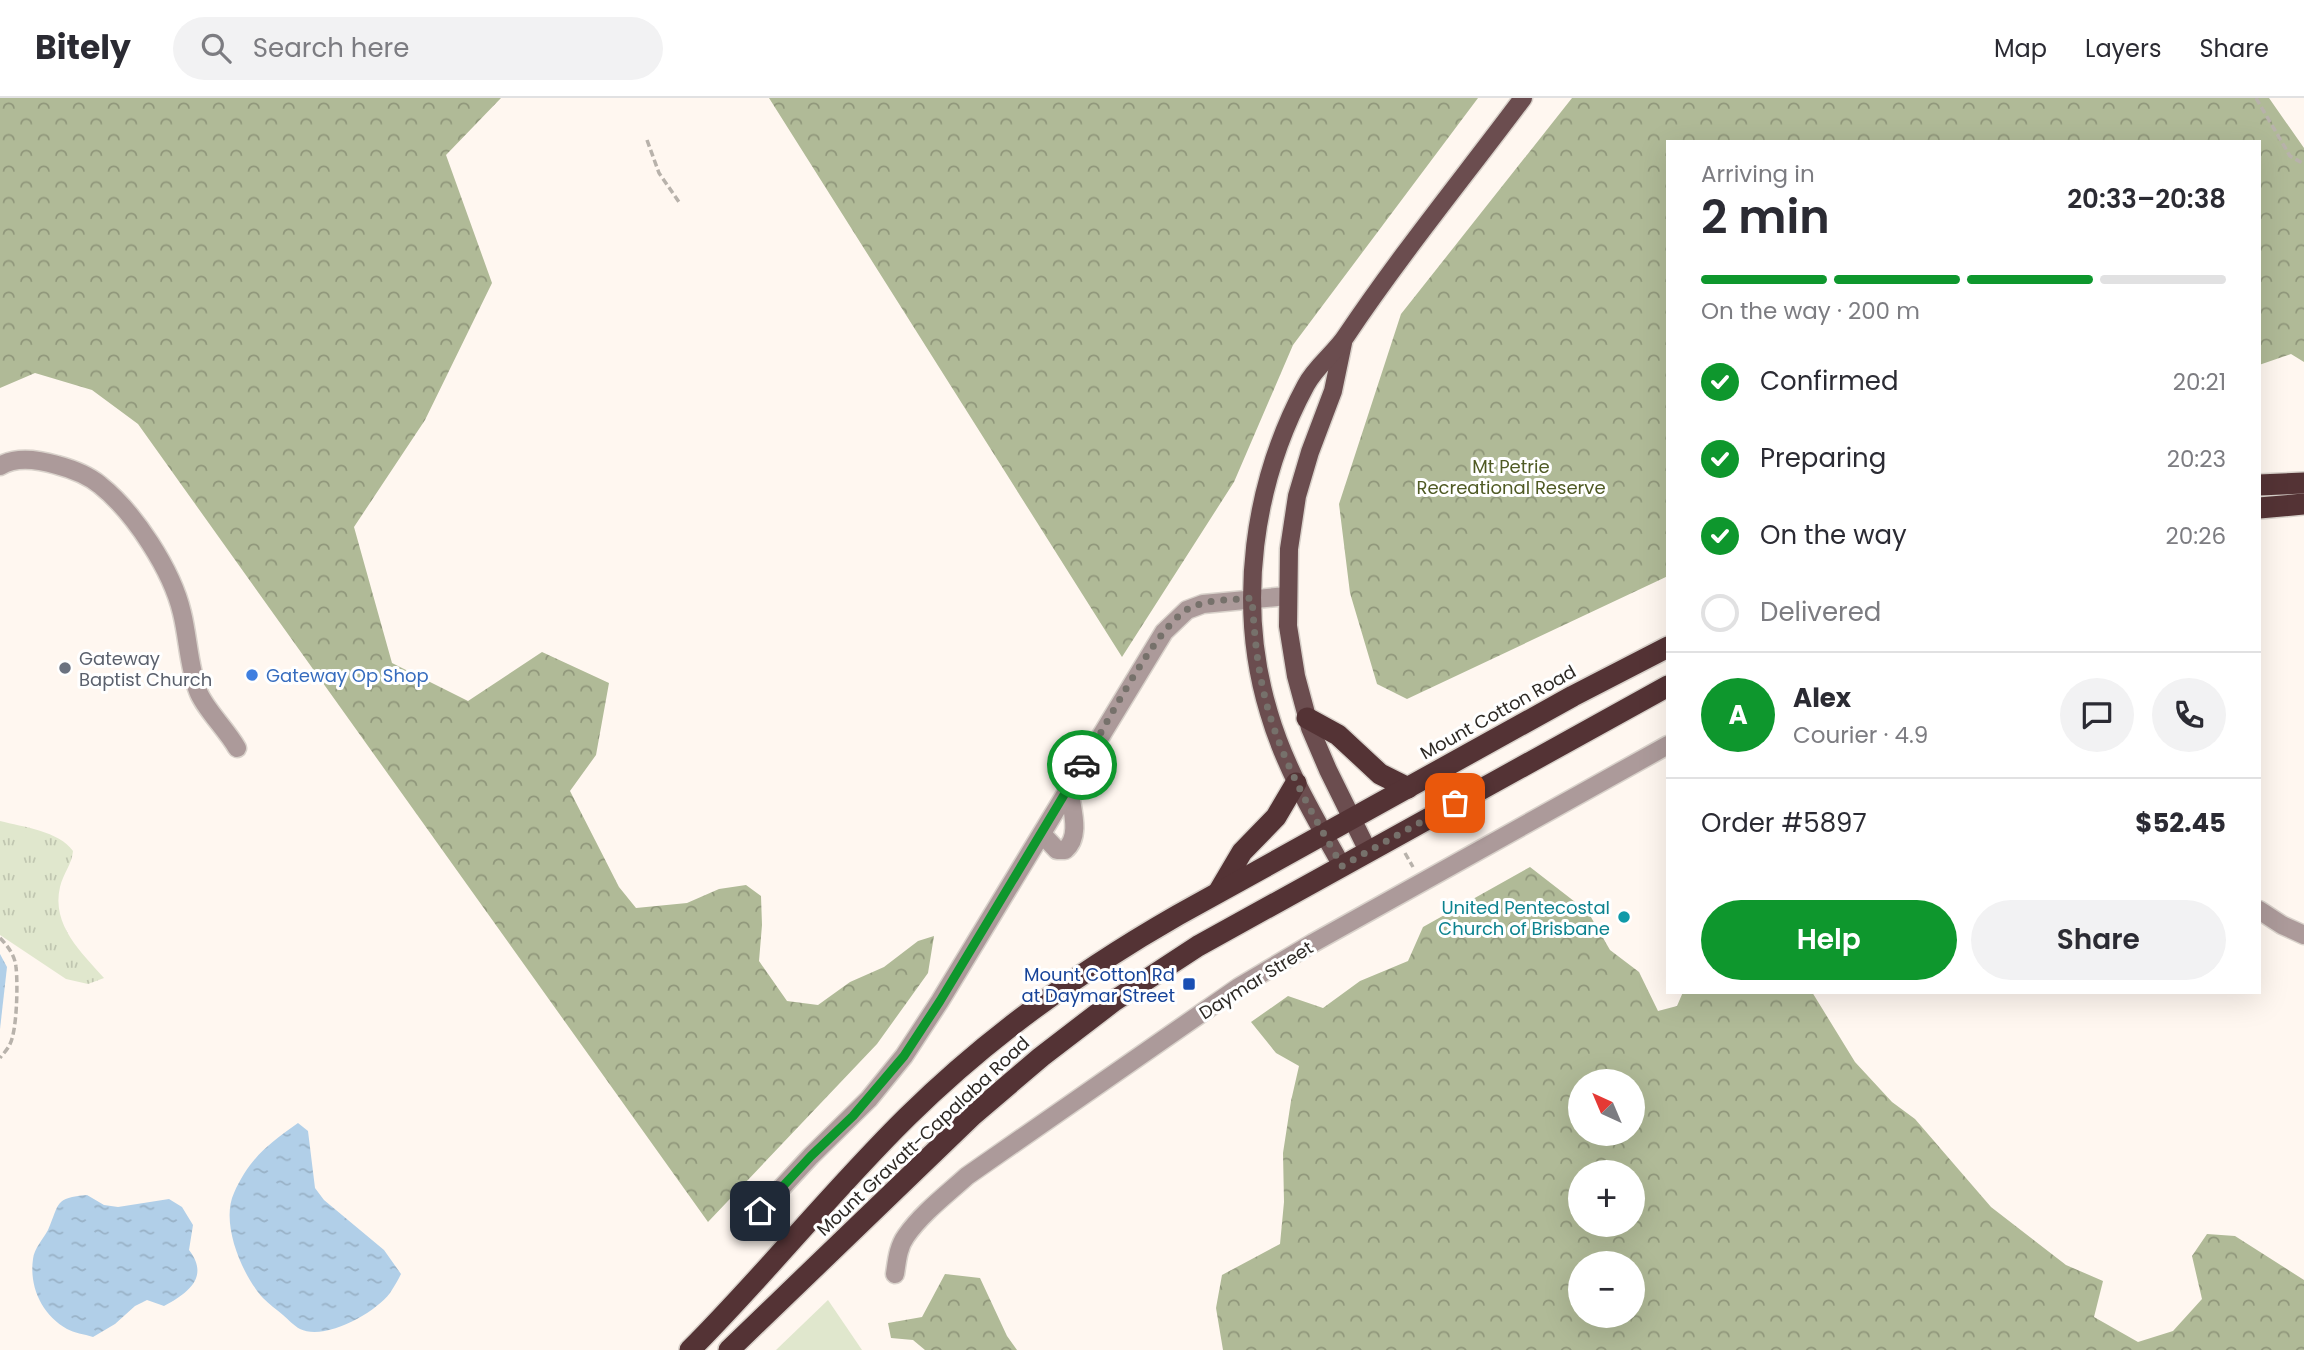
<!DOCTYPE html>
<html lang="en">
<head>
<meta charset="utf-8">
<style>
  body { margin:0; font-family:Poppins,sans-serif; background:#f2f2f3; color:#2b2b33; height:100vh; display:flex; flex-direction:column; font-size:26px; white-space:nowrap }
  * { box-sizing:border-box; margin:0 }
  p { font-size:23px; color:#7c7c81 }
  .icon { flex:none; width:38px; height:38px; fill:none; stroke:currentColor; stroke-width:2; stroke-linecap:round; stroke-linejoin:round }
  .map { position:relative; flex:1; overflow:hidden }
  .side { position:absolute; left:1666px; top:42px; width:595px; height:854px; display:flex; flex-direction:column; background:#fff; border-radius:0px; box-shadow:0 7px 28px #0002 }
  .side>* { flex:none }
  .needle { width:46px; rotate:316deg }
  .fabs { position:absolute; left:1568px; top:971px; display:grid; gap:14px }
  .fabs a { display:grid; place-items:center; width:77px; height:77px; border-radius:50%; background:#fff; box-shadow:0 7px 28px #0002; font-size:35px }
  .pin { position:absolute; display:grid; place-items:center; width:60px; height:60px; color:#fff; margin:-30px; border-radius:14px; box-shadow:0 4px 10px #0006 }
  .courier { position:absolute; display:grid; place-items:center; width:70px; height:70px; margin:-35px; border:5px solid #0e972d; border-radius:50%; background:#fff; color:#222; box-shadow:0 2px 9px #0007 }
  .overview em { font-style:normal; font-weight:600 }
  .overview div { display:flex; flex-direction:column-reverse }
  .overview { display:flex; align-items:center; justify-content:space-between; height:119px; padding:0 35px }
  h1 { font-size:46px; font-weight:600; line-height:52px }
  .bar { display:grid; grid-template-columns:repeat(4,1fr); gap:10px 7px; align-content:center; height:84px; padding:0 35px }
  .bar i { height:9px; border-radius:5px; background:#e1e1e2 }
  .bar .active { background:#0e972d }
  .bar p { grid-column:span 4 }
  .line { display:flex; align-items:center; gap:18px; padding:0 35px; border-top:2px solid #e1e1e2 }
  .line div { flex:1 }
  .round { display:grid; place-items:center; flex:none; width:74px; height:74px; border-radius:37px; background:#f2f2f3 }
  ol { padding:0 35px; list-style:none }
  li { display:flex; align-items:center; gap:21px; height:77px }
  li p { margin-inline-start:auto }
  li .icon { padding:7px; border-radius:50%; background:#0e972d; color:#fff; stroke-width:4 }
  li:last-child { color:#7c7c81 }
  li i { width:38px; height:38px; border:4px solid #e1e1e2; border-radius:50% }
  .primary-button { display:flex; gap:14px; margin-top:auto; padding:14px 35px }
  .primary-button a { flex:1; height:80px; border-radius:42px; background:#0e972d; color:#fff; font-size:28px; font-weight:600; line-height:80px; text-align:center }
  .primary-button a+a { background:#f2f2f3; color:#2b2b33 }
  header { display:flex; align-items:center; gap:42px; box-sizing:border-box; height:98px; padding:0 35px; background:#fff; border-bottom:2px solid #e1e1e2 }
  header strong { font-size:33px }
  nav { display:flex; gap:38px; margin-inline-start:auto; font-size:24px }
  .search { width:490px; height:63px; background:#f2f2f3; display:flex; align-items:center; gap:18px; box-sizing:border-box; padding:0 24px; border-radius:38px; color:#7c7c81; font-size:26px }
  .map>svg:first-child { display:block }
  .grass { fill:url(#grass-tufts) }
  .forest { fill:url(#forest-crowns); fill-rule:evenodd }
  .park { fill:#e0e7cd }
  .water { fill:url(#water-ripples) }
  .lines { fill:none; stroke-linecap:round; stroke-linejoin:round }
  .minor-casing { stroke:#d9d2cb; stroke-width:21 }
  .major-casing { stroke:#d9d2cb; stroke-width:21 }
  .highway-casing { stroke:#d9d2cb; stroke-width:24 }
  .path { stroke:#b8b2ab; stroke-width:3.5; stroke-dasharray:7 3.5; stroke-linecap:butt }
  .minor { stroke:#ac9a9a; stroke-width:18 }
  .major { stroke:#6b4d4f; stroke-width:18 }
  .highway { stroke:#543335; stroke-width:21 }
  .done { stroke:#76716b; stroke-width:7; stroke-dasharray:0 12.6 }
  .route { stroke:#0e972d; stroke-width:9 }
  .worship-dot { fill:#6b7280; stroke:#fff; stroke-width:2.5 }
  .shop-dot { fill:#3f7fe0; stroke:#fff; stroke-width:2.5 }
  .culture-dot { fill:#0f9aa8; stroke:#fff; stroke-width:2.5 }
  .transit-dot { fill:#1a4fb4; stroke:#fff; stroke-width:2.5 }
  .labels { text-anchor:middle; dominant-baseline:central; stroke-width:6; stroke-linejoin:round; paint-order:stroke }
  .park-label { font-size:18px; fill:#4f5a24; stroke:#fff }
  .worship-label { font-size:18px; fill:#5b616d; stroke:#fff; text-anchor:start }
  .shop-label { font-size:18px; fill:#366cbe; stroke:#fff; text-anchor:start }
  .street-label { font-size:18px; fill:#2d2924; stroke:#fff }
  .culture-label { font-size:18px; fill:#0d838f; stroke:#fff; text-anchor:end }
  .transit-label { font-size:18px; fill:#164399; stroke:#fff; text-anchor:end }
</style>
</head>
<body>
<header>
<strong>Bitely</strong>
<div class="search"><svg class="icon" aria-label="search" viewBox="0 0 24 24"><circle cx="10" cy="10" r="6"/><path d="M15 15l6 6"/></svg>Search here</div>
<nav><a>Map</a><a>Layers</a><a>Share</a></nav>
</header>
<div class="map">
<svg width="2304" height="1252" viewBox="0 0 2304 1252">
  <defs>
    <pattern id="grass-tufts" width="24" height="20" patternUnits="userSpaceOnUse" patternTransform="scale(1.75)"><rect width="24" height="20" fill="#e0e7cd"/><path d="M3 7l-1-3M5 7V3M7 7l1-3M15 17l-1-3M17 17v-4M19 17l1-3" fill="none" stroke="#c0c6b0"/></pattern>
    <pattern id="forest-crowns" width="20" height="18" patternUnits="userSpaceOnUse" patternTransform="scale(1.75)"><rect width="20" height="18" fill="#b0ba97"/><path d="M2 6a3 3 0 1 1 6 0M12 15a3 3 0 1 1 6 0" fill="none" stroke="#90977b"/></pattern>
    <pattern id="water-ripples" width="26" height="14" patternUnits="userSpaceOnUse" patternTransform="scale(1.75)"><rect width="26" height="14" fill="#b1cfe8"/><path d="M2 4q2-2 4 0t4 0M15 11q2-2 4 0t4 0" fill="none" stroke="#99b2c7"/></pattern>
  </defs>
  <rect width="100%" height="100%" fill="#fff7f0"/>
  <!-- grass -->
  <path class="grass" d="M0 723C23 729 59 733 73 753 72 766 63 776 60 789 51 827 82 855 104 880L88 886 66 881 0 837Z"/>
  <!-- forest -->
  <g class="forest">
    <polygon points="0,0 501,0 446,57 492,185 425,322 354,429 392,565 468,603 542,554 609,585 596,657 570,693 619,789 636,810 687,805 719,791 746,787 761,798 762,827 759,863 787,903 818,907 850,884 884,869 918,843 934,838 928,875 877,946 708,1124 138,326 92,292 35,275 0,290"/>
    <polygon points="769,0 1478,0 1293,247 1234,384 1122,559"/>
    <polygon points="1572,0 2269,0 2304,50 2304,264 2291,256 2259,267 2259,44 1668,44 1668,478 1407,601 1377,586 1350,495 1339,406 1401,216"/>
    <path d="M1530 769 1588 814 1610 852 1639 874 1658 913 1677 908 1683 894H1812L1855 964 1892 1004 1915 1021 1991 1109 2066 1167 2103 1183 2094 1219 2138 1244 2173 1233 2202 1201 2192 1158 2207 1136 2235 1138 2304 1182V1252H1223L1216 1210 1222 1177 1280 1146 1284 1104 1283 1055 1291 1003 1299 968 1276 955 1251 924 1288 898 1323 910 1360 883 1408 863 1423 829ZM1580 984H1633V1036H1580ZM1580 1074H1633V1127H1580ZM1580 1166H1633V1218H1580Z"/>
    <polygon points="945,1176 980,1180 1007,1238 1017,1252 925,1252 913,1242 891,1240 888,1225 922,1219"/>
  </g>
  <!-- park -->
  <polygon class="park" points="828,1202 862,1252 776,1252"/>
  <!-- water -->
  <g class="water">
    <polygon points="0,856 7,869 0,931"/>
    <path d="M298 1025 308 1033 315 1090 324 1102 384 1152 401 1176C398 1182 394 1189 390 1195 375 1215 325 1243 300 1231 294 1228 288 1221 283 1217 277 1212 269 1206 263 1200 242 1177 220 1125 234 1095 249 1061 268 1046 298 1025Z"/>
    <path d="M87 1097 104 1107 118 1109 169 1101 182 1109 193 1127 189 1152C210 1179 188 1195 164 1208L147 1202 135 1208 115 1226 93 1239C84 1236 74 1235 67 1231 42 1217 29 1189 33 1161 34 1151 43 1141 48 1132 60 1105 54 1100 87 1097Z"/>
  </g>
  <g class="lines">
    <!-- minor casing -->
    <g class="minor-casing">
      <g id="minor">
        <path d="M0 368C16 358 40 362 57 367 72 371 88 377 100 387 134 414 172 472 182 515 188 539 189 570 198 593 204 610 227 632 237 650"/>
        <path d="M1042 736 1057 752H1065C1082 738 1071 709 1069 690"/>
        <polyline points="2259,812 2282,827 2304,837"/>
        <polyline points="760,1113 811,1058 869,1001 904,958 940,903 1164,534 1187,512 1203,506 1287,498"/>
        <path d="M895 1176C897 1163 898 1149 906 1138 922 1115 946 1097 967 1078L1239 889 1313 845 1668 647"/>
      </g>
    </g>
    <!-- major casing -->
    <g class="major-casing">
      <g id="major">
        <polyline points="1343,245 1333,293 1310,354 1297,398 1289,451 1288,528 1296,578 1310,630 1328,672 1368,753"/>
        <path d="M1342 768C1314 718 1285 670 1269 615 1236 507 1253 385 1306 287 1316 268 1335 255 1346 238 1401 156 1464 79 1523 0"/>
      </g>
    </g>
    <!-- highway casing -->
    <g class="highway-casing">
      <g id="highway">
        <polyline points="2259,387 2304,385"/>
        <polyline points="2259,410 2304,406"/>
        <polyline points="1307,620 1338,637 1380,676 1408,690"/>
        <polyline points="1219,793 1242,754 1276,719 1296,685"/>
        <path d="M690 1252C765 1177 831 1094 907 1019 987 940 1080 873 1178 817L1573 598 1668 549"/>
        <polyline points="729,1252 973,1017 1041,959 1114,903 1198,848 1668,588"/>
      </g>
    </g>
    <!-- path -->
    <g class="path">
      <polyline points="2256,0 2290,58 2304,66"/>
      <polyline points="647,42 659,75 679,104"/>
      <polyline points="1405,755 1413,769"/>
      <path d="M0 840C8 848 15 858 16 869 18 886 17 932 10 946 8 951 3 956 0 960"/>
    </g>
    <!-- minor -->
    <use href="#minor" class="minor"/>
    <!-- major -->
    <use href="#major" class="major"/>
    <!-- highway -->
    <use href="#highway" class="highway"/>
  </g>
  <g class="lines">
    <!-- done -->
    <path class="done" d="M1082 667C1105 630 1154 531 1188 511 1206 501 1232 502 1252 500 1254 529 1256 558 1262 586 1275 652 1309 710 1342 768L1455 705"/>
    <!-- route -->
    <polyline class="route" points="760,1113 811,1058 853,1018 904,958 940,903 1082,667"/>
  </g>
  <!-- markers -->
  <circle class="worship-dot" cx="65" cy="570" r="7"/>
  <circle class="shop-dot" cx="252" cy="577" r="7"/>
  <circle class="culture-dot" cx="1624" cy="819" r="7"/>
  <rect class="transit-dot" x="1182" y="879" width="14" height="14" rx="3.5"/>
  <g class="labels">
    <!-- park labels -->
    <g class="park-label">
      <text x="1511" y="368">Mt Petrie<tspan x="1511" dy="21">Recreational Reserve</tspan></text>
    </g>
    <!-- worship labels -->
    <g class="worship-label">
      <text x="79" y="560">Gateway<tspan x="79" dy="21">Baptist Church</tspan></text>
    </g>
    <!-- shop labels -->
    <g class="shop-label">
      <text x="266" y="577">Gateway Op Shop</text>
    </g>
    <!-- street labels -->
    <g class="street-label">
      <text transform="translate(1498 614) rotate(-29)">Mount Cotton Road</text>
      <text transform="translate(1256 882) rotate(-32)">Daymar Street</text>
      <text transform="translate(923 1038) rotate(-43)">Mount Gravatt-Capalaba Road</text>
    </g>
    <!-- culture labels -->
    <g class="culture-label">
      <text x="1610" y="809">United Pentecostal<tspan x="1610" dy="21">Church of Brisbane</tspan></text>
    </g>
    <!-- transit labels -->
    <g class="transit-label">
      <text x="1175" y="876">Mount Cotton Rd<tspan x="1175" dy="21">at Daymar Street</tspan></text>
    </g>
  </g>
</svg>
<div class="fabs">
<a><svg class="needle" viewBox="-14 -14 28 28"><path d="M0-13l5 13h-10z" fill="#e53935"/><path d="M0 13l5-13h-10z" fill="#7c7c81"/></svg></a>
<a>+</a>
<a>−</a>
</div>
<div class="pin" style="left:1455px;top:705px;background:#ea580c"><svg class="icon" aria-label="bag" viewBox="0 0 24 24"><path d="M5 8h14l-1 12H6zM9 8a3 3 0 0 1 6 0"/></svg></div>
<div class="pin" style="left:760px;top:1113px;background:#1f2937"><svg class="icon" aria-label="home" viewBox="0 0 24 24"><path d="M3 11l9-7 9 7M6 9v11h12V9"/></svg></div>
<div class="courier" style="left:1082px;top:667px"><svg class="icon" aria-label="car" viewBox="0 0 24 24"><path d="M5 17H2v-5l4-1 3-4h7l3 4 3 1v5h-3M9 17h6M6 11h13"/><circle cx="7" cy="17" r="2"/><circle cx="17" cy="17" r="2"/></svg></div>
<section class="side">
<div class="overview"><div><h1>2 min</h1><p>Arriving in</p></div><em>20:33–20:38</em></div>
<div class="bar"><i class="active"></i><i class="active"></i><i class="active"></i><i></i><p>On the way · 200 m</p></div>
<ol>
<li><svg class="icon" aria-label="check" viewBox="0 0 24 24"><path d="M5 12l5 5 9-10"/></svg>Confirmed<p>20:21</p></li>
<li><svg class="icon" aria-label="check" viewBox="0 0 24 24"><path d="M5 12l5 5 9-10"/></svg>Preparing<p>20:23</p></li>
<li><svg class="icon" aria-label="check" viewBox="0 0 24 24"><path d="M5 12l5 5 9-10"/></svg>On the way<p>20:26</p></li>
<li><i></i>Delivered</li>
</ol>
<div class="line" style="height:126px"><b class="round" style="background:#0e972d;color:#fff">A</b><div><b>Alex</b><p>Courier · 4.9</p></div><a class="round"><svg class="icon" aria-label="chat" viewBox="0 0 24 24"><path d="M4 5h16v11H9l-5 4z"/></svg></a><a class="round"><svg class="icon" aria-label="phone" viewBox="0 0 24 24"><path d="M5 4h4l2 5-3 2q2 4 5 5l2-3 5 2v4C11 20 4 13 5 4z"/></svg></a></div>
<div class="line" style="height:91px"><div>Order #5897</div><b>$52.45</b></div>
<div class="primary-button"><a>Help</a><a>Share</a></div>
</section>
</div>
</body>
</html>
